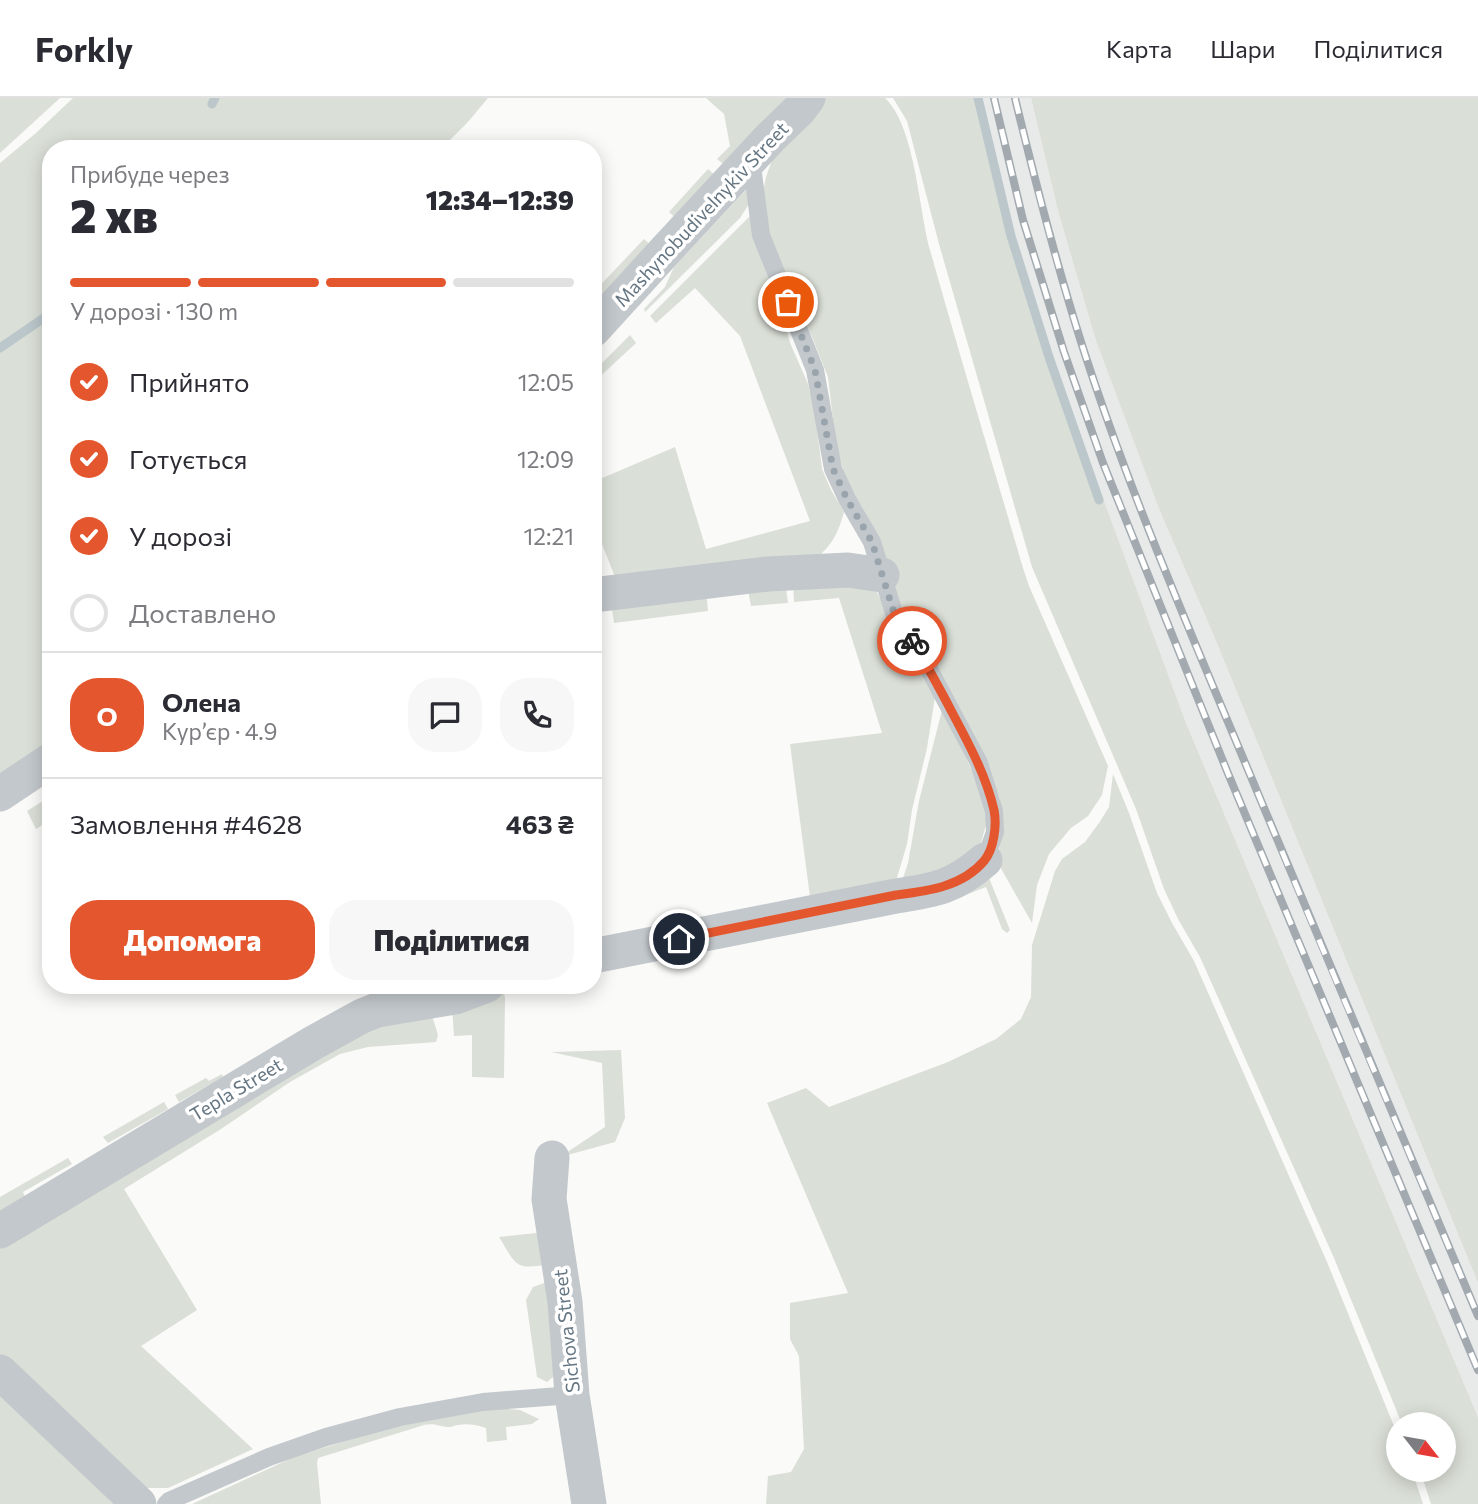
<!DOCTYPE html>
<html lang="uk">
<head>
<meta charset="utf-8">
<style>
  body { margin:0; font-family:Commissioner,sans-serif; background:#f7f7f7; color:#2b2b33; height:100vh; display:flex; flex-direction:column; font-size:26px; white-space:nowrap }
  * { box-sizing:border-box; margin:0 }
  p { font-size:23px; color:#7c7c81 }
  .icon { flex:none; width:38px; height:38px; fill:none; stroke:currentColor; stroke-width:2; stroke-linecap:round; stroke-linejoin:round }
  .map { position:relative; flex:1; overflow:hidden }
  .details { position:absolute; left:42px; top:42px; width:560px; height:854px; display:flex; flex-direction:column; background:#fff; border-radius:28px; box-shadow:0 4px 18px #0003 }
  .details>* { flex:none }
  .needle { width:46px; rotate:121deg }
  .tools { position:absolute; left:1386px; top:1314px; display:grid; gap:14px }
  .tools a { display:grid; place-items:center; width:70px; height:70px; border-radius:50%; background:#fff; box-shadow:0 4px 18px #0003; font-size:35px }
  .pin { position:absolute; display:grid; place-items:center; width:60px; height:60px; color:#fff; margin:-30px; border:4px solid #fff; border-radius:50%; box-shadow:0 2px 7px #0007 }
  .courier { position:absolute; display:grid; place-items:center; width:70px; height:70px; margin:-35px; border:5px solid #e4572e; border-radius:50%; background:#fff; color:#222; box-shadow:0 2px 9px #0007 }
  .overview em { font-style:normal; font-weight:800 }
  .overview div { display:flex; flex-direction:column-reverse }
  .overview { display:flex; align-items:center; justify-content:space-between; height:119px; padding:0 28px }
  h1 { font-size:46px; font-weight:800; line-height:52px }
  .bar { display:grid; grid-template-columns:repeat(4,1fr); gap:10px 7px; align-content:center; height:84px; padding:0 28px }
  .bar i { height:9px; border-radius:5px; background:#e1e1e2 }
  .bar .active { background:#e4572e }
  .bar p { grid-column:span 4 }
  .line { display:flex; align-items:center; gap:18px; padding:0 28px; border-top:2px solid #e1e1e2 }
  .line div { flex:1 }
  .round { display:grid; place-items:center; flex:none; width:74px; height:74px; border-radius:28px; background:#f7f7f7 }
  ol { padding:0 28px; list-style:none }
  li { display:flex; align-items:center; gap:21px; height:77px }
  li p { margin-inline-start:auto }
  li .icon { padding:7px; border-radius:50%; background:#e4572e; color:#fff; stroke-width:4 }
  li:last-child { color:#7c7c81 }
  li i { width:38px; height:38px; border:4px solid #e1e1e2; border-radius:50% }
  .cta { display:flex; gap:14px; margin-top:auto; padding:14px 28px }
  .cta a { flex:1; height:80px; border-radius:28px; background:#e4572e; color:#fff; font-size:28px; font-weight:800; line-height:80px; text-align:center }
  .cta a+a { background:#f7f7f7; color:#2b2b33 }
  header { display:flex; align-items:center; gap:42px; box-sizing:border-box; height:98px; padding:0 35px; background:#fff; border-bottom:2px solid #e1e1e2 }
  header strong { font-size:33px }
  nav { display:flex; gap:38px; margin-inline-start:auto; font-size:24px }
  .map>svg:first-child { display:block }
  .built { fill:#e8e9e9 }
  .green { fill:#dadfd7 }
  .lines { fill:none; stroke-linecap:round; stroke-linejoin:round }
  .stream { stroke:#bbc7cb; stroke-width:9 }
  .lane { stroke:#c3c8cc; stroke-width:18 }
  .street { stroke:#c3c8cc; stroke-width:35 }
  .rail-casing { stroke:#a2aab0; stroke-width:8 }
  .rail { stroke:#fff; stroke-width:5; stroke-dasharray:16; stroke-linecap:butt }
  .done { stroke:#99a4ac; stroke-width:7; stroke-dasharray:0 12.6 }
  .route { stroke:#e4572e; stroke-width:9 }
  .labels { text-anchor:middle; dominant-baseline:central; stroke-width:7; stroke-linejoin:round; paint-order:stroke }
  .street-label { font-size:19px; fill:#657683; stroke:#fff }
</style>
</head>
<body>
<header>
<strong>Forkly</strong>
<nav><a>Карта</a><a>Шари</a><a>Поділитися</a></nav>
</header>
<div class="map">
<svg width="1478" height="1406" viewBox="0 0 1478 1406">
  <rect width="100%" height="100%" fill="#fafaf8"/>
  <!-- built -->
  <polygon class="built" points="982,0 1031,0 1058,113 1096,243 1159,411 1214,538 1478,1185 1478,1319 1186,625 1052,262 1011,126"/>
  <!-- green -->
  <g class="green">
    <polygon points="0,0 60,0 0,55"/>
    <polygon points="73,0 488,0 467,25 441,51 51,51 51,648 0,682 0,65 36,35"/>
    <polygon points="706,0 797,0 727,69 717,61 730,48 724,16"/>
    <path d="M823 0H885C915 28 919 112 930 152 960 259 992 364 1023 470L1029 488 1108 668 1102 697 1088 718 1071 730 1049 756 1037 787 1032 825 999 767 1000 701 972 634 892 495 882 446 861 407 848 389 836 347 828 279 812 239 766 136 762 99 766 79 772 62Z"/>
    <polygon points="893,0 982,0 1011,126 1052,262 1186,625 1478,1319 1478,1406 1431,1406 1420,1372 1444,1372 1444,1326 1402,1326 1334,1160 1200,859 1178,821 1164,791 1136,711 1032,469 939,146 907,23"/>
    <polygon points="1031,0 1478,0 1478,1185 1214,538 1159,411 1096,243 1058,113"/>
    <polygon points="708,71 718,80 678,122 669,114"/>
    <polygon points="747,91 749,106 740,120 645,214 644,211 665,189 674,169"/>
    <path d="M751 117 760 155 791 247 808 286 816 323 822 371 831 392 844 414C837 438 833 445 815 462L615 479 593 423V384L675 349 706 451 810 423 740 238 695 190 656 225 650 218Z"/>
    <polygon points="644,141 653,149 598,208 593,202 593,195"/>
    <polygon points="630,237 636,245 593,285 593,274"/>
    <polygon points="793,481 870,482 935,599 927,650 912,712 907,746 894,790 810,799 790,646 882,635 839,500 794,504"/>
    <polygon points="785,482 788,505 751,508 749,498 749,490"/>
    <polygon points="706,490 708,513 614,525 611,503"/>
    <polygon points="942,612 981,690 987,723 981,745 972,761 900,789 908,765 919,703"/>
    <polygon points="1113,676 1129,715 1157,795 1172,825 1194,863 1327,1164 1398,1338 1398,1372 1412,1372 1423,1406 766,1406 768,1378 791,1374 804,1351 799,1258 790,1241 790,1205 848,1195 767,1005 806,990 829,1009 948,964 996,941 1021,921 1031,899 1032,847 1055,773 1062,761 1085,744 1099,725 1109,709"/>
    <polygon points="51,698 51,722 36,731 27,713"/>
    <polygon points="989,780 1010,832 1007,835 1002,831 986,789 953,802"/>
    <polygon points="503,891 505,900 504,980 472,979 472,937 454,938 452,908"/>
    <polygon points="430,911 438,937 436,944 368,949 340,956 290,984 221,1031 124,1091 197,1212 141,1248 253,1351 168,1390 147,1390 0,1263 0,1143 336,942"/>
    <polygon points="621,952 625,1020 615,1044 560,1059 605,1029 602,965 551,954"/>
    <polygon points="222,976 223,979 179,1004 175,997 206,980 209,983"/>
    <polygon points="164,1004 168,1011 108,1045 103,1039"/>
    <polygon points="68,1060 72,1066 23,1094 25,1099 0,1113 0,1099"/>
    <path d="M546 1134 549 1166C514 1173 516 1166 499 1139Z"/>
    <polygon points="547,1184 559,1274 547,1284 537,1279 526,1202 533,1189"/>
    <polygon points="0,1283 127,1406 0,1406"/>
    <path d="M497 1310 520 1312 539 1321 532 1326 506 1329 507 1342 487 1344 486 1330C477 1327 467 1325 458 1327 452 1328 453 1329 447 1329 436 1328 437 1325 424 1327L318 1360 317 1365 321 1406H192L294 1359 416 1321Z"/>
  </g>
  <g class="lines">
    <!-- stream -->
    <g class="stream">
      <polyline points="978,0 1011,138 1049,259 1099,402"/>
      <polyline points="212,6 215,0"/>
      <polyline points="0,250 51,215"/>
    </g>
    <!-- lane -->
    <g class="lane">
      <polyline points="751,60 761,137 815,272 833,371 847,401 872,444 894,515 923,560 979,665 994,713 995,734 985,762"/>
      <polyline points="166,1406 169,1403 269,1359 326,1339 400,1319 483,1304 572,1297"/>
    </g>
    <!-- street -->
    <g class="street">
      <polyline points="593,232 665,153 770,40 799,12 808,0"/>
      <polyline points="593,497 768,476 848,472 882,477"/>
      <polyline points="0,696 51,662"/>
      <path d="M593 858 896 798C936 792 954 789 985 762"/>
      <polyline points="552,1060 549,1101 565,1204 572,1297 589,1406"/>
      <polyline points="0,1133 313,945 362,918 377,912 455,899 487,887"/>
      <polyline points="0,1274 139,1406"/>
    </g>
    <!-- rail casing -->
    <g class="rail-casing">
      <g id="rail">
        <polyline points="994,0 1023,122 1064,254 1103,365 1227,673 1478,1272"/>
        <path d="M1015 0C1035 83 1056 165 1082 247 1131 400 1197 549 1259 698 1331 872 1405 1045 1478 1218"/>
      </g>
    </g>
    <!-- rail -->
    <use href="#rail" class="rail"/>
  </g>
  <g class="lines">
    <!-- done -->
    <polyline class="done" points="788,204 815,272 833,371 847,401 872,444 894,515 912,543"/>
    <!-- route -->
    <path class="route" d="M679 841 896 797C927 793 962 789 984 763 994 751 997 727 994 712 986 678 970 648 954 618 941 593 927 567 912 543"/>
  </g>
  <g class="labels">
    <!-- street labels -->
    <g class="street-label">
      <text transform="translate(701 116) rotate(-47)">Mashynobudivelnykiv Street</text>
      <text transform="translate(236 991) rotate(-31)">Tepla Street</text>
      <text transform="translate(566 1233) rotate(-96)">Sichova Street</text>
    </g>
  </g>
</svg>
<div class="tools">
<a><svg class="needle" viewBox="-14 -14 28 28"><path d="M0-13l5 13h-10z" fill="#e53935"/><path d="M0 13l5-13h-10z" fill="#7c7c81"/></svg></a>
</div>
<div class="pin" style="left:788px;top:204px;background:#ea580c"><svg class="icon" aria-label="bag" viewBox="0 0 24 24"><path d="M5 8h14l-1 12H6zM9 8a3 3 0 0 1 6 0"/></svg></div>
<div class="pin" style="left:679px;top:841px;background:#1f2937"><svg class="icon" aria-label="home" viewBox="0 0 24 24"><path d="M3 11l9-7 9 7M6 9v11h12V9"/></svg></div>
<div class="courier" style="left:912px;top:543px"><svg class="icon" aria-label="bike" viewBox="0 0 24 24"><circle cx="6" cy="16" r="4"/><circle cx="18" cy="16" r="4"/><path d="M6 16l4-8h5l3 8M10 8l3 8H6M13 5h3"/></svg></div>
<section class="details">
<div class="overview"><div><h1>2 хв</h1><p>Прибуде через</p></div><em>12:34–12:39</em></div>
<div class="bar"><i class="active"></i><i class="active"></i><i class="active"></i><i></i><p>У дорозі · 130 m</p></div>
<ol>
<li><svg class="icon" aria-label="check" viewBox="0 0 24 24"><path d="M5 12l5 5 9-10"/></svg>Прийнято<p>12:05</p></li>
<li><svg class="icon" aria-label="check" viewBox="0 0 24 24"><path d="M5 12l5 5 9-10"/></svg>Готується<p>12:09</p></li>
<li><svg class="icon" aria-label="check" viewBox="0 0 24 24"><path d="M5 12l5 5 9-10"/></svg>У дорозі<p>12:21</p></li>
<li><i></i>Доставлено</li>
</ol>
<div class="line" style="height:126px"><b class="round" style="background:#e4572e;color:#fff">О</b><div><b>Олена</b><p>Кур’єр · 4.9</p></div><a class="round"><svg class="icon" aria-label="chat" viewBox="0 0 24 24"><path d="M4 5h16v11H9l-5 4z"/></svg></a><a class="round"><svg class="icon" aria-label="phone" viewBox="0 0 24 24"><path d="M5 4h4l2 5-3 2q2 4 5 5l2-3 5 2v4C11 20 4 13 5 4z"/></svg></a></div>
<div class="line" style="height:91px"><div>Замовлення #4628</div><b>463 ₴</b></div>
<div class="cta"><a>Допомога</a><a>Поділитися</a></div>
</section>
</div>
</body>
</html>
